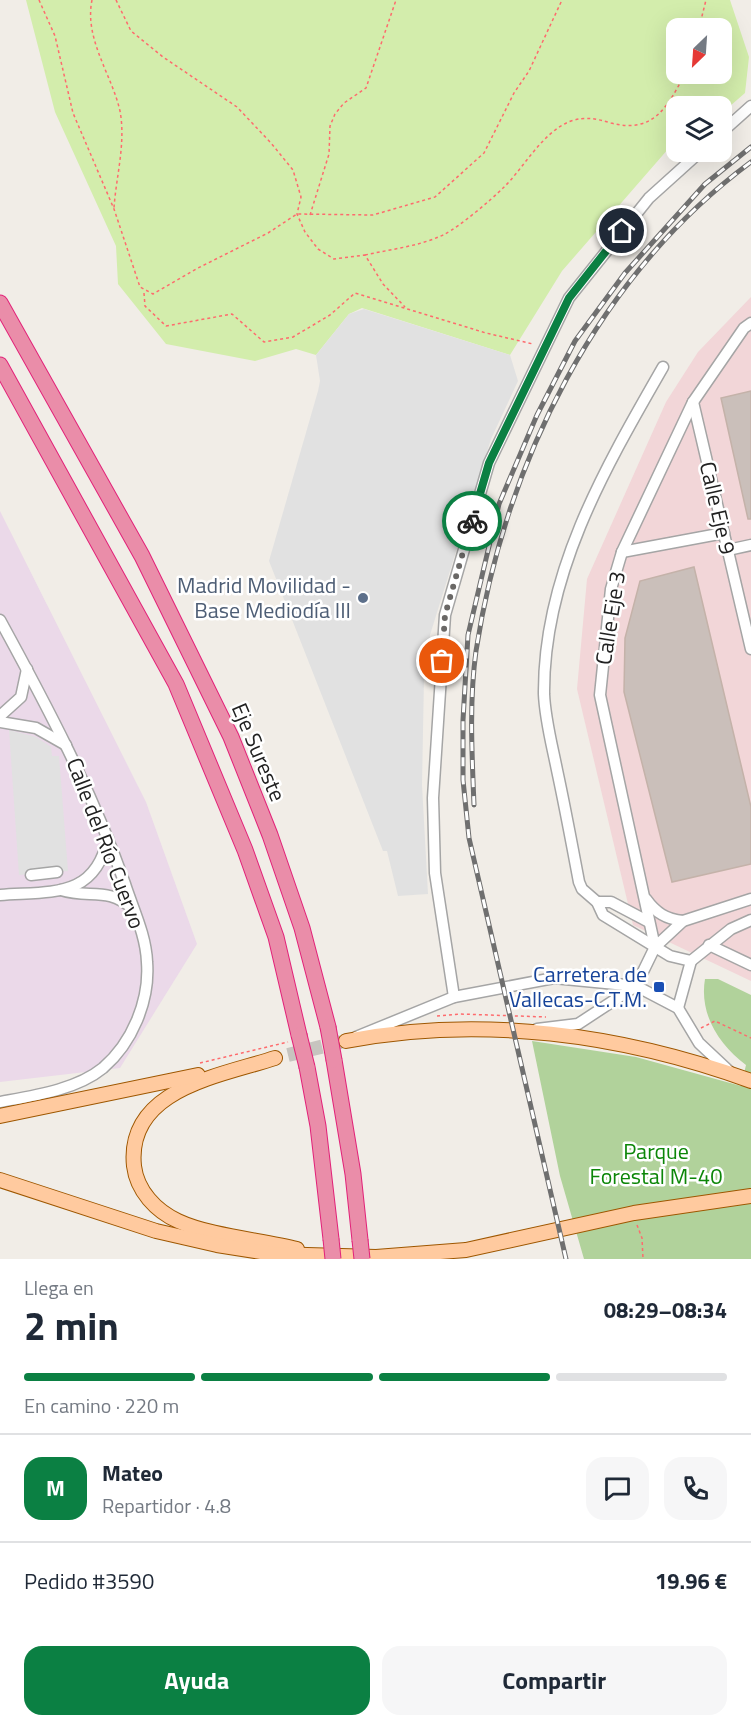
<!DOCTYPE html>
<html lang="es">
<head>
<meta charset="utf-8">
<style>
  body { margin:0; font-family:"Titillium Web",sans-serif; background:#f6f6f7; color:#1f2937; height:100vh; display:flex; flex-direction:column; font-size:22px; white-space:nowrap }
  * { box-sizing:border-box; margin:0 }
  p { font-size:20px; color:#747a83 }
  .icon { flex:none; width:33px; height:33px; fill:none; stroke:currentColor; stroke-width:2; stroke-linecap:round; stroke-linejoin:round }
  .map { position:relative; height:1259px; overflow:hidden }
  .drawer { display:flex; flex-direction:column; background:#fff; flex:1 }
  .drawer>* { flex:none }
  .needle { width:39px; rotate:205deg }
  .fabs { position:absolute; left:666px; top:18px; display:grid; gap:12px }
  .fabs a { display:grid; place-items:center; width:66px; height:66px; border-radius:12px; background:#fff; box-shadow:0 6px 24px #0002; font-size:30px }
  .pin { position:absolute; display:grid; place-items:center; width:51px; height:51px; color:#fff; margin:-26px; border:3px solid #fff; border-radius:50%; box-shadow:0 2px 6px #0007 }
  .courier { position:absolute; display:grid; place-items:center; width:60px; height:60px; margin:-30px; border:4px solid #0b8043; border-radius:50%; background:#fff; color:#222; box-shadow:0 2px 8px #0007 }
  .head em { font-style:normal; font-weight:700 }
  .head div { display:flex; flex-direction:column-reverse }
  .head { display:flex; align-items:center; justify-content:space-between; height:102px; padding:0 24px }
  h1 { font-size:39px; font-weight:700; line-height:45px }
  .bar { display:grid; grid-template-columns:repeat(4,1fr); gap:9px 6px; align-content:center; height:72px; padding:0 24px }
  .bar i { height:8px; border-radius:4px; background:#e0e1e3 }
  .bar .selected { background:#0b8043 }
  .bar p { grid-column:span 4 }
  .line { display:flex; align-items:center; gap:15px; padding:0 24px; border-top:2px solid #e0e1e3 }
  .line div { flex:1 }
  .round { display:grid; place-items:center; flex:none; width:63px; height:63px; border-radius:18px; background:#f6f6f7 }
  .cta { display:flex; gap:12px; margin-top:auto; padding:12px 24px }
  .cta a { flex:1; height:69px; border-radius:18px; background:#0b8043; color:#fff; font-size:24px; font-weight:700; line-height:69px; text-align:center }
  .cta a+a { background:#f6f6f7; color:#1f2937 }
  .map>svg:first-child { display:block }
  .commercial { fill:#f2d6d8 }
  .industrial { fill:#ebd9e9 }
  .grass { fill:#d3edac; fill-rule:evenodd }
  .forest { fill:#b1d29b }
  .parking { fill:#e1e1e1 }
  .building { fill:#cabfba; stroke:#c4b2a9; stroke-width:1.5 }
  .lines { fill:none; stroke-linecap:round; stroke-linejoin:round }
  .major-tunnel { stroke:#c7c4bf; stroke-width:14; stroke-dasharray:14 7; stroke-linecap:butt }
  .minor-casing { stroke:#a5a5a5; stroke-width:13 }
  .major-casing { stroke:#9e5700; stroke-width:16 }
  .highway-casing { stroke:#e22279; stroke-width:17 }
  .path { stroke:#fe6b6d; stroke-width:1.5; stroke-dasharray:3 3; stroke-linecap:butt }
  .minor { stroke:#fff; stroke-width:10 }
  .major { stroke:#ffca9f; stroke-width:14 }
  .highway { stroke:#ea8da9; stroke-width:15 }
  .rail-casing { stroke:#6f6f6f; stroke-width:5 }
  .rail { stroke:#fff; stroke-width:3; stroke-dasharray:9; stroke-linecap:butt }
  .highway-bridge-casing { stroke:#e22279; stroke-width:17; stroke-linecap:butt }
  .highway-bridge { stroke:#ea8da9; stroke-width:15 }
  .done { stroke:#6a6866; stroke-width:6; stroke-dasharray:0 10.8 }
  .route { stroke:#0b8043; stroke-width:8 }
  .service-dot { fill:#5c6f8a; stroke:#fff; stroke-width:2 }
  .transit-dot { fill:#1a4fb4; stroke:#fff; stroke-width:2 }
  .labels { text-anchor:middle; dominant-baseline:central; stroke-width:5; stroke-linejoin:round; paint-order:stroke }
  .street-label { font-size:22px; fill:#212121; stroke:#fff }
  .service-label { font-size:22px; fill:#4e5e75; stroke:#fff; text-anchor:end }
  .transit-label { font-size:22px; fill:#164399; stroke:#fff; text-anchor:end }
  .park-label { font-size:22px; fill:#0c8608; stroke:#fff }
</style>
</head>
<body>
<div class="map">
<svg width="751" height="1259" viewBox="0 0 751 1259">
  <rect width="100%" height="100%" fill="#f1ede7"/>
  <!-- commercial -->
  <polygon class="commercial" points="751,297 751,981 633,925 577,689 587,579 666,402 698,352"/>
  <!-- industrial -->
  <polygon class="industrial" points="0,511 146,802 197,944 120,1068 0,1082"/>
  <!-- grass -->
  <path class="grass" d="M26 0H730L749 57 745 93 722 113V106H676V143L669 148 562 271 510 355 362 308 349 314 316 355 296 349 255 361 166 344 118 284 116 246 55 112ZM676 28H722V74H676Z"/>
  <!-- forest -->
  <path class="forest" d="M705 979H718L751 995V1259H584L560 1176 532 1041 636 1057 741 1086 746 1065C719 1045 699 1014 705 979Z"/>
  <!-- parking -->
  <g class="parking">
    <polygon points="364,309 510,355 518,381 491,439 430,635 424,678 422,785 428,894 398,896 387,851 383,851 269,561 318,391 320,381 316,355 349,314"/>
    <polygon points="9,730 36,737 51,747 52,756 59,756 68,871 19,875"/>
  </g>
  <!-- building -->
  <g class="building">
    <polygon points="751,391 751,519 748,519 721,398"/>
    <polygon points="694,567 751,807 751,864 672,882 624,692 625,638 640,581"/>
  </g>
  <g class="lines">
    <!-- major-tunnel -->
    <polyline class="major-tunnel" points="288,1055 341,1042"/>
    <!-- minor casing -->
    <g class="minor-casing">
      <g id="minor">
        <polyline points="722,132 751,106"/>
        <path d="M663 367C605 468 543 574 544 694 545 719 552 745 557 770 565 807 572 845 579 882L582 889 597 902 603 915 670 956 691 961 731 929 751 920"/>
        <polyline points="693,402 751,649"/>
        <polyline points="728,550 751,545"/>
        <polyline points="622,552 724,533"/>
        <path d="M0 620C47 706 92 791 125 884 133 909 146 935 147 962 150 1001 132 1043 103 1068 76 1090 33 1096 0 1102"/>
        <polyline points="0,716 21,697 27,669"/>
        <polyline points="0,722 36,728 66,745"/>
        <polyline points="31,875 57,872"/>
        <path d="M61 890C90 899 107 886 133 909"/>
        <path d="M0 895C51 891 95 899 108 838"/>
        <path d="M646 899C656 913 666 919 683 921"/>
        <polyline points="597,902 611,902 649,922"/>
        <polyline points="709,945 751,965"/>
        <polyline points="655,947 600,695 611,589 622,552 693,402 744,328 751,323"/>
        <polyline points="454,997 435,873 433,798 445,615 489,463 569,298 649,198 700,152"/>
        <polyline points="678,1008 691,961"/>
        <polyline points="537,1029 578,1024 636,986 678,1008 699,1043 731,1073"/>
        <polyline points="356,1037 454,997 554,978 636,986 655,947 683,921 751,899"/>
      </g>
    </g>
    <!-- major casing -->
    <g class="major-casing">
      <g id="major">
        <path d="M346 1041C481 1015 622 1034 751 1081"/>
        <path d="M275 1058C220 1076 126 1089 134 1166 137 1191 156 1211 178 1221 210 1236 262 1240 297 1249"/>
        <polyline points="0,1116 198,1075"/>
        <polyline points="0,1180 156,1231 217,1245 273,1254 376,1257 466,1250 634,1213 751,1196"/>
      </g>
    </g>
    <!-- highway casing -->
    <g class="highway-casing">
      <g id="highway">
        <polyline points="0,303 142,556 231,737 270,835 302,928 328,1027"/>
        <polyline points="0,365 176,684 245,850 276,937 299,1035"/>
        <polyline points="334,1060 353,1174 360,1240"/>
        <polyline points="307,1067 318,1126 331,1239"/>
      </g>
    </g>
    <!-- path -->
    <g class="path">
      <polyline points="39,0 55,36 73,113 114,209 140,287 153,294 198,268 268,233 297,214 373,215 435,197 484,153 514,93 529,71 562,0"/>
      <path d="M92 0C84 39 112 75 120 111 126 143 116 177 114 208"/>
      <polyline points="116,0 131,31 163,57 237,107 271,143 293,170 301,197 297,214 305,232 318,249 334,259 365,255 383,284 405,307"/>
      <polyline points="699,28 706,0"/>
      <polyline points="310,215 329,154 330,126 335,114 344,103 366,88 396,0"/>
      <path d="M365 255C392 249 421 246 445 234 459 227 491 200 503 188 524 168 542 132 571 121 586 116 597 119 611 123 654 134 667 107 685 74"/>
      <polyline points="144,293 145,306 166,326 232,314 264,342 293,337 330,315 355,293 486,333 533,344"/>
      <polyline points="437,1016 460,1014 546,1017"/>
      <polyline points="701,1028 715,1021 751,1038"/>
      <polyline points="200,1063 288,1042"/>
      <polyline points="637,1225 642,1238 643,1259"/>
    </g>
    <!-- minor -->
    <use href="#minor" class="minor"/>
    <!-- major -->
    <use href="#major" class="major"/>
    <!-- highway -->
    <use href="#highway" class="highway"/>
    <!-- rail casing -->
    <g class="rail-casing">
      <g id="rail">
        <path d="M474 805C472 755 469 702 476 651 505 464 596 277 751 162"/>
        <polyline points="566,1259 469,838 463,780 463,720 468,635 499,504 537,415 575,341 625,273 705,184 751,147"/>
      </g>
    </g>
    <!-- rail -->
    <use href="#rail" class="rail"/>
    <!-- highway-bridge casing -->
    <g class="highway-bridge-casing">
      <g id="highway-bridge">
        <polyline points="328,1027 334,1060"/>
        <polyline points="299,1035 307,1067"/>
        <polyline points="331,1239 333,1259"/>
        <polyline points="360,1240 362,1259"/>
      </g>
    </g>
    <!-- highway-bridge -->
    <use href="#highway-bridge" class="highway-bridge"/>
  </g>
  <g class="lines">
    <!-- done -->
    <polyline class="done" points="442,661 445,615 472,521"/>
    <!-- route -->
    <polyline class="route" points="472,521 489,463 569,298 622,231"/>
  </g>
  <!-- markers -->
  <circle class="service-dot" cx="363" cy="598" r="6"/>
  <rect class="transit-dot" x="653" y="981" width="12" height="12" rx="3"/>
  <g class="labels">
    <!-- street labels -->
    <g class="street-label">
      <text transform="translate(718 508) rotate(77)">Calle Eje 9</text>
      <text transform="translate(610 618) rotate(-81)">Calle Eje 3</text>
      <text transform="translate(259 752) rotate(67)">Eje Sureste</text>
      <text transform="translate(106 843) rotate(69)">Calle del Río Cuervo</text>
    </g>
    <!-- service labels -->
    <g class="service-label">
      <text x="351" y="585">Madrid Movilidad -<tspan x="351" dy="25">Base Mediodía III</tspan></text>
    </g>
    <!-- transit labels -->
    <g class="transit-label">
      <text x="647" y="974">Carretera de<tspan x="647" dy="25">Vallecas-C.T.M.</tspan></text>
    </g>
    <!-- park labels -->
    <g class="park-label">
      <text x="656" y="1151">Parque<tspan x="656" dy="25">Forestal M-40</tspan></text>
    </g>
  </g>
</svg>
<div class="fabs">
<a><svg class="needle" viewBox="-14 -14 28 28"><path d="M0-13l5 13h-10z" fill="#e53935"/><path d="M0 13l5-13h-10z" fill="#747a83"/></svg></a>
<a><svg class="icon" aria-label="layers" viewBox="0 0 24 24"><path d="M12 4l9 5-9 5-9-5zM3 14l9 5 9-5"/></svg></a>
</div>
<div class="pin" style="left:442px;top:661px;background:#ea580c"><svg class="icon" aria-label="bag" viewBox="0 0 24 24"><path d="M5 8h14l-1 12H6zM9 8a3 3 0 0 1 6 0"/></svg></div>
<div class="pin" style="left:622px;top:231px;background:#1f2937"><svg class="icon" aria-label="home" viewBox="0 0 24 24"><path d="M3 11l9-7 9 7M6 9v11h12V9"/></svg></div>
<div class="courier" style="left:472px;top:521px"><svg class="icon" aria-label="bike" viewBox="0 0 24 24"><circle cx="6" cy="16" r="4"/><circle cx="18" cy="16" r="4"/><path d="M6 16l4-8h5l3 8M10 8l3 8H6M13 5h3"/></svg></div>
</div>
<section class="drawer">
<div class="head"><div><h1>2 min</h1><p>Llega en</p></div><em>08:29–08:34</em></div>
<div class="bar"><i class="selected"></i><i class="selected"></i><i class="selected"></i><i></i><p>En camino · 220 m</p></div>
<div class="line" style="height:108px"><b class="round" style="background:#0b8043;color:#fff">M</b><div><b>Mateo</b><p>Repartidor · 4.8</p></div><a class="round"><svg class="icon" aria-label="chat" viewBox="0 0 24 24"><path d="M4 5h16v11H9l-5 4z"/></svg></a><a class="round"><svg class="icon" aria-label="phone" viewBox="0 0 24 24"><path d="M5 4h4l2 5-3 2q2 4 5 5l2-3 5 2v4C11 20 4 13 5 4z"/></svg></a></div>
<div class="line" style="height:78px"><div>Pedido #3590</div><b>19.96 €</b></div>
<div class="cta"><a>Ayuda</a><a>Compartir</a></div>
</section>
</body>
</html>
